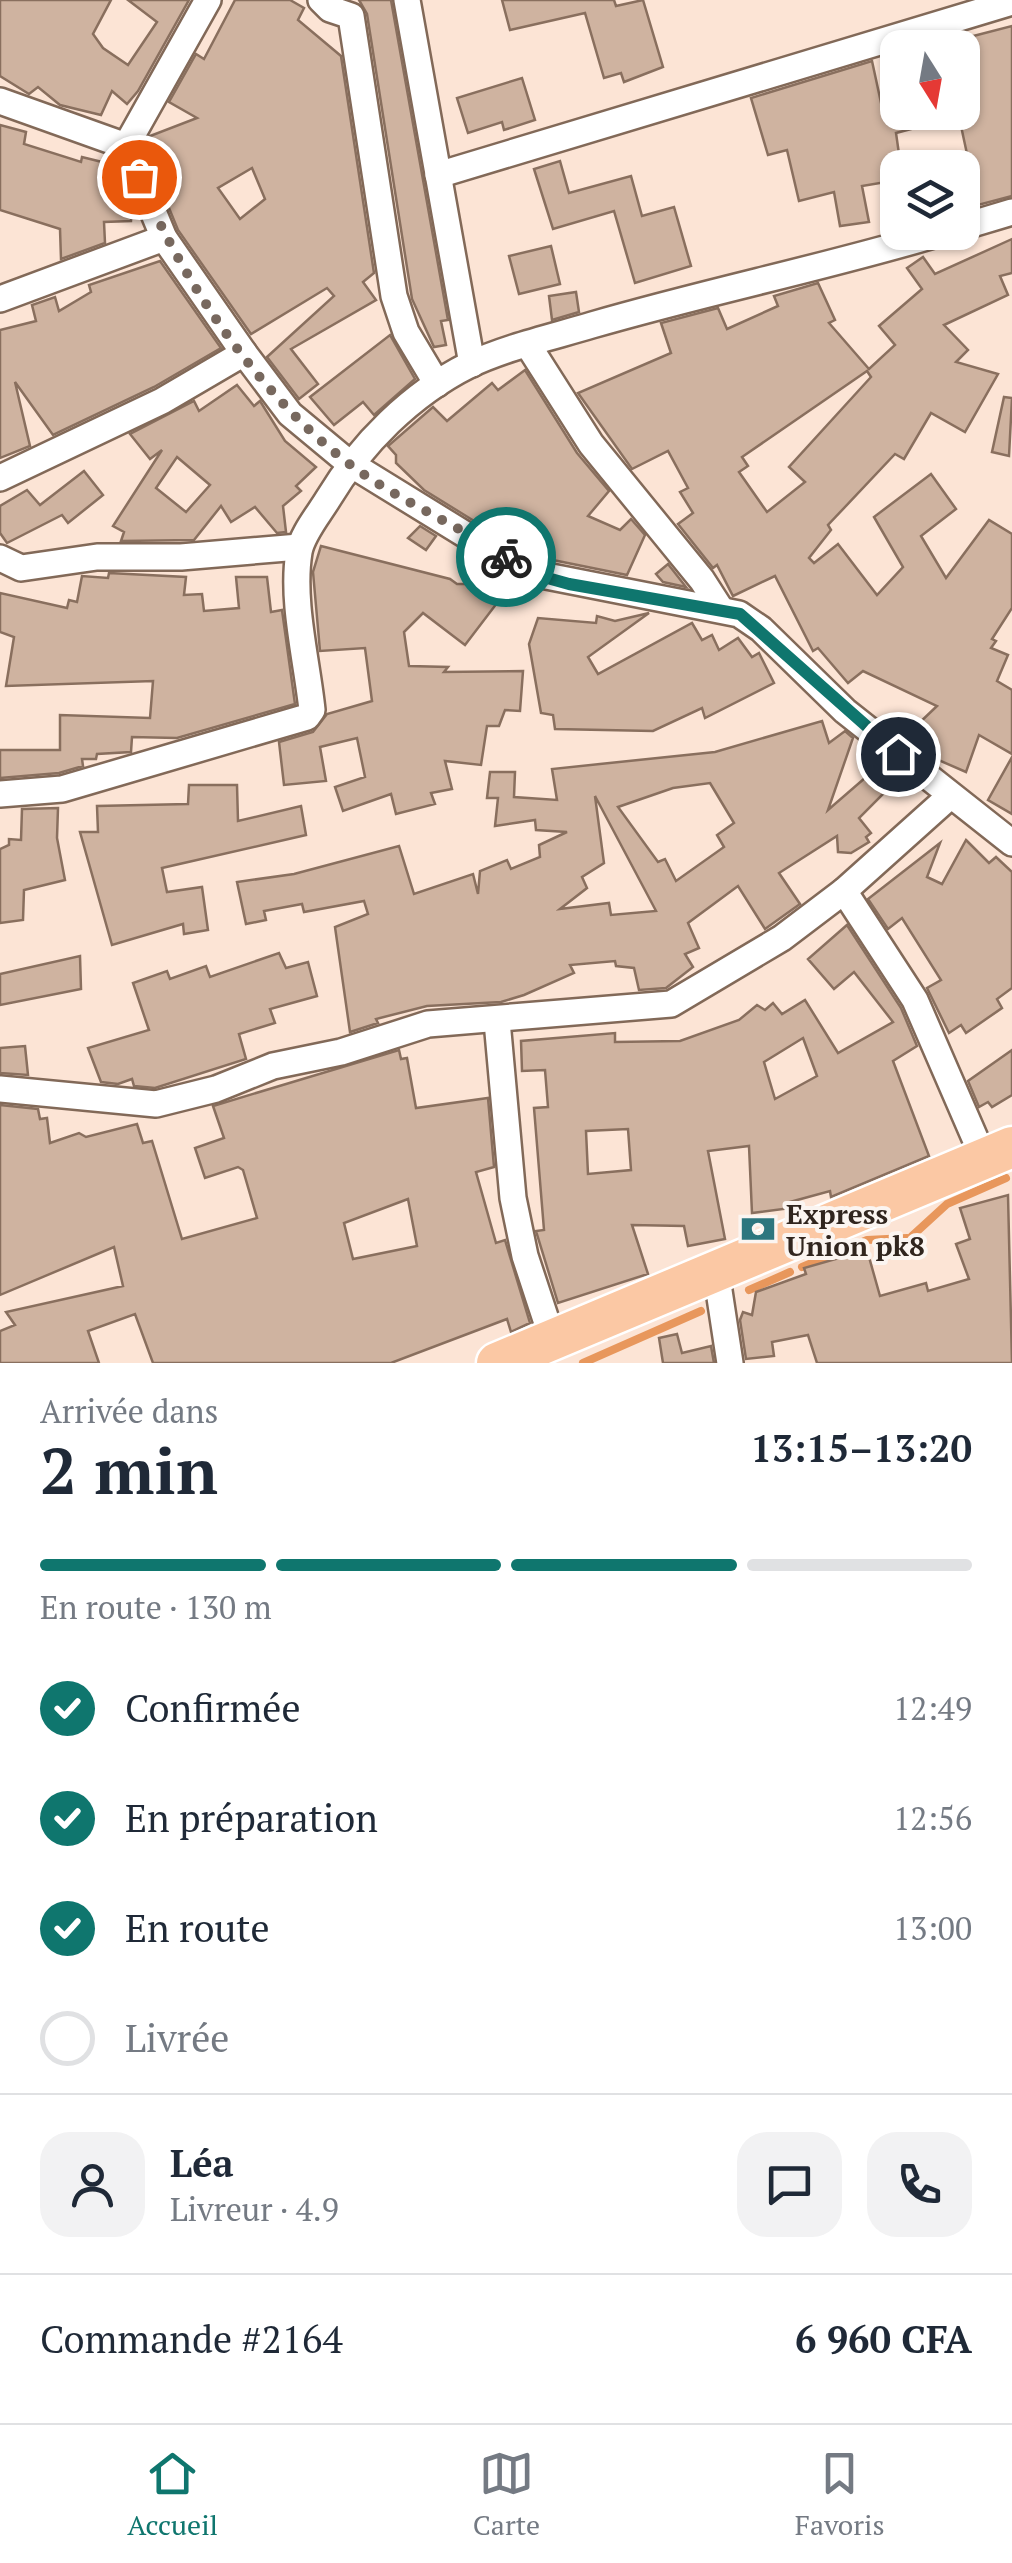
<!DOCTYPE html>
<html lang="fr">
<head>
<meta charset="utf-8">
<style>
  body { margin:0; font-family:"PT Serif",serif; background:#f2f2f3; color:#1f2937; height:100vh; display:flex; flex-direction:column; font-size:38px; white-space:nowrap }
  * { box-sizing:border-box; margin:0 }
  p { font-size:32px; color:#747a83 }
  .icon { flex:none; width:55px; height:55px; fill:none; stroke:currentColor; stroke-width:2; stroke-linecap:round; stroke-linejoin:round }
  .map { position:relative; height:1363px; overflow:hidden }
  .sheet { display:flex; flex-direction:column; background:#fff; flex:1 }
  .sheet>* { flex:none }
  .needle { width:65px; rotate:169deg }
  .fabs { position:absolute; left:880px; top:30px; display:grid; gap:20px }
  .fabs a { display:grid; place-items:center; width:100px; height:100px; border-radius:20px; background:#fff; box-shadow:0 2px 8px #0004; font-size:50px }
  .pin { position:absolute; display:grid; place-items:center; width:85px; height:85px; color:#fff; margin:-42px; border:5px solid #fff; border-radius:50%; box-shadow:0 2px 10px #0007 }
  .courier { position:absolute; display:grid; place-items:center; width:100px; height:100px; margin:-50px; border:8px solid #0f766e; border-radius:50%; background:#fff; color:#222; box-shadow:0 2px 12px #0007 }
  .head em { font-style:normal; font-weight:700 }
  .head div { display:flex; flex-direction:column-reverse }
  .head { display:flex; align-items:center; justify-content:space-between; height:170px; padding:0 40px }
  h1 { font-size:65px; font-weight:700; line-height:75px }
  .bar { display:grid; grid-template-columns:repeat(4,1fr); gap:15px 10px; align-content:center; height:120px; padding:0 40px }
  .bar i { height:12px; border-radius:8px; background:#e0e1e3 }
  .bar .on { background:#0f766e }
  .bar p { grid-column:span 4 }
  .line { display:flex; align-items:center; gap:25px; padding:0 40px; border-top:2px solid #e0e1e3 }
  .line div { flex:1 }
  .round { display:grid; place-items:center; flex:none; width:105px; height:105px; border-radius:30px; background:#f2f2f3 }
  ol { padding:0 40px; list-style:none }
  li { display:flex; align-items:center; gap:30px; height:110px }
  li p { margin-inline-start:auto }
  li .icon { padding:10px; border-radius:50%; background:#0f766e; color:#fff; stroke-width:4 }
  li:last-child { color:#747a83 }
  li i { width:55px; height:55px; border:5px solid #e0e1e3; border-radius:50% }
  .tab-bar { display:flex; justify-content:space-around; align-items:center; height:140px; border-top:2px solid #e0e1e3; background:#fff; font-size:28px; color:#747a83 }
  .tab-bar a { display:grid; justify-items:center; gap:5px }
  .tab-bar .on { color:#0f766e }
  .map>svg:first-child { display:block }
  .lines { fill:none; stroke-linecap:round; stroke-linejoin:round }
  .stream { stroke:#e8975c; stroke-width:8 }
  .building { fill:#cfb3a0; stroke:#896f5e; stroke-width:2.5; fill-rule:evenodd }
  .street-casing { stroke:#826958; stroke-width:30 }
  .primary-casing { stroke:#fff; stroke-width:45 }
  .street { stroke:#fff; stroke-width:25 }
  .primary { stroke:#fbc8a4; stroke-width:40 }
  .done { stroke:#77685e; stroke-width:10; stroke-dasharray:0 18 }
  .route { stroke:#0f766e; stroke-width:12 }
  .labels { text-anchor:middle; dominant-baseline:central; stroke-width:8; stroke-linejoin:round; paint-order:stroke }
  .poi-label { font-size:28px; font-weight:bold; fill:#30251e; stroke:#fbf5f1; text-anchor:start }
</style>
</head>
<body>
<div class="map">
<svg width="1012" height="1363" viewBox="0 0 1012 1363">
  <rect width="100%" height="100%" fill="#fce4d5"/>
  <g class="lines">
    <!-- stream -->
    <g class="stream">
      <polyline points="912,1236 947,1204 1006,1178"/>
      <polyline points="802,1267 867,1240 907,1238"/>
      <polyline points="749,1290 790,1272"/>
      <polyline points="583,1363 701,1311"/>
    </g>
  </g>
  <!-- building -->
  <g class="building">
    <polygon points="0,0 111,0 93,34 103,48 128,65 157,22 128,0 189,0 138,91 127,104 112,91 101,115 60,105 38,87 29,94 0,76"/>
    <path d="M235 0H290L304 8 298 20 341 56 374 273 363 282 376 300 291 349 318 384 299 399 267 357 334 296 327 288 251 334 178 230 144 147 150 136 197 118 169 102 196 54 204 59ZM252 168 265 199 240 219 218 188Z"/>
    <polygon points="359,0 391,0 448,320 441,321 446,345 434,347 412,299 367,14"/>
    <polygon points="502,0 614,0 616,6 643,0 663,67 624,82 621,73 604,78 585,13 510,30"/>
    <polygon points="1012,26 1012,196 978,205 958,112 977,112 958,40"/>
    <polygon points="872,61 883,112 898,108 898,112 948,112 949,119 896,133 901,168 898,168 898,180 862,186 869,222 840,226 834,192 799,201 787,150 768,155 751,98"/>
    <polygon points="522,78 535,120 504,130 502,122 468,133 457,98"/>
    <polygon points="0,125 26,132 24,144 81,162 82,157 102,162 99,174 120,174 132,202 131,221 104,222 105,243 61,259 60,229 0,210"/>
    <polygon points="560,161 569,193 631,176 642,216 674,207 691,266 635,283 614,211 553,229 534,169"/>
    <path d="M1012 239V273L1000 276 1008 295 944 325 968 350 956 362 998 374 965 432 931 413 904 459 895 454 828 525 831 530 809 558 814 563 838 544 877 595 903 567 874 517 931 474 956 509 921 536 946 578 989 520 1012 534V608L992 639 996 641 991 648 1008 655 997 681 1012 690V754L979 735 966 772 927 755 936 746 915 727 937 706 863 671 848 683 818 648 813 651 775 576 733 596 717 565 713 568 678 524 693 513 680 492 688 488 668 451 632 469 578 393 671 353 661 323 718 308 727 329 778 306 774 296 818 283 835 320 829 323 869 369 895 345 879 326 922 289 907 268 923 257 935 274ZM867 371 871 377 789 467 805 482 767 512 739 472 748 466 742 457Z"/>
    <polygon points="551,246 560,284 519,294 509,256"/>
    <polygon points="160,261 221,348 154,387 53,435 15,382 30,446 0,458 0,330 36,321 32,305 55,297 59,311 91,292 89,285"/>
    <polygon points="576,292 579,312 552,320 549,296"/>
    <polygon points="390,335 415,379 374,415 363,402 334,425 310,397"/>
    <polygon points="525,370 577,453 609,491 588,516 620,530 631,519 645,535 627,575 548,559 496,519 487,529 424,490 396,463 396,455 388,446 433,407 447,421 492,383 498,390"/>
    <path d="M237 385 254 406 260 401 285 441 316 467 296 486 301 491 283 506 286 532 277 533 255 507 231 522 221 506 194 540 121 541 124 532 113 526 162 450 150 459 130 434 194 401 199 411ZM177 457 210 485 186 512 156 488Z"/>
    <polygon points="1004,397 1012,398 1009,456 992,452"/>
    <polygon points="84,471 103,495 68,523 62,515 7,543 0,533 0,506 27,490 40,505"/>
    <polygon points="420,526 436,536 426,550 408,538"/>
    <polygon points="321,546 450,579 457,584 469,584 479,592 494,572 510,586 465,645 423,613 404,632 409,666 448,667 444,672 523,671 520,711 505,710 499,726 487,726 481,765 445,761 452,789 431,793 435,804 396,814 391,794 343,811 335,787 365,777 357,738 320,747 326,781 284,785 279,742 313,732 327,714 372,701 365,648 320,651 313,572"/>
    <polygon points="668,564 686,587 663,582 656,574"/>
    <polygon points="109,573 186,577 184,595 202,594 204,611 239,608 236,577 267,577 271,612 282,610 295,704 177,738 132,737 131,752 97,754 96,759 82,759 83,766 59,773 0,778 0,750 60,750 60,715 150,718 153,681 6,686 14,637 0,632 0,593 67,608 69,600 77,602 82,576 108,578"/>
    <polygon points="649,613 588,657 598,674 692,623 702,640 712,635 719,650 738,638 752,657 759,653 774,683 705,718 702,708 653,731 555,729 553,715 541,713 529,644 538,618 596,623 597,616 615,621"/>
    <path d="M822 721 829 743 845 731 853 738 828 810 873 771 889 788 859 818 871 833 866 837 869 842 851 853 838 852 837 836 779 873 800 904 765 929 738 886 688 923 699 948 685 954 693 967 666 988 639 990 634 968 616 966 615 961 570 965 574 973 524 995 501 1002 427 1006 376 1019 378 1023 350 1032 335 927 368 914 364 901 304 912 302 904 264 911 266 920 246 924 237 882 294 874 399 846 414 894 473 874 478 894 480 871 507 860 511 869 540 857 539 845 567 832 536 830 535 820 495 826 498 798H487L490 772H515L514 797 557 800 552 769 715 752ZM710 783 734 823 717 835 724 847 676 881 665 859 658 862 618 807 673 788ZM595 796 655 909 656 911 611 915 609 903 560 909 587 888 582 877 604 863Z"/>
    <polygon points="1012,757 1012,814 988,800"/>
    <polygon points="189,785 237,785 238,821 301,806 306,835 162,868 167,892 202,887 208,930 184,934 183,924 112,945 80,832 98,832 97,806 188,804"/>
    <polygon points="58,808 57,838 65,880 24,890 23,920 0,923 0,849 9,845 9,839 21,840 22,809"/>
    <polygon points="966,840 989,863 996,857 1012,872 1012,988 997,999 1002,1008 966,1033 961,1025 949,1033 927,988 941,980 902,918 888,929 868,899 940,843 927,877 942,884"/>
    <path d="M847 925 901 1008 917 1046 893 1061 929 1156 831 1197 830 1191 790 1202 791 1208 752 1213 749 1146 708 1151 725 1239 688 1246 684 1226 632 1225 648 1274 558 1303 536 1231 544 1230 534 1108 548 1107 545 1070 522 1071 521 1041 615 1033V1042L680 1041 739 1020 757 1005 765 1010 773 1003 782 1014 805 1000 838 1053 893 1022 854 972 834 989 808 959ZM803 1038 817 1076 775 1099 764 1062ZM628 1129 631 1170 588 1174 586 1131Z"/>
    <polygon points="279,953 286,968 308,962 317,996 270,1009 275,1023 239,1034 246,1059 155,1088 134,1086 132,1079 118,1084 101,1082 88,1048 149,1030 133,983 167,971 170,979 206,966 210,977"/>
    <polygon points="80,956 81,989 0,1005 0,974"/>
    <polygon points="25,1046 28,1075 0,1073 0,1048"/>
    <path d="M399 1050 401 1059 407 1058 416 1108 488 1098 494 1167 476 1172 496 1243 505 1240 530 1323 511 1332 507 1319 391 1363H153L135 1314 88 1331 99 1363H0V1331L15 1325 6 1312 123 1286 114 1247 0 1295V1105L38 1109 40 1119 47 1118 50 1143 79 1133 86 1137 137 1124 143 1143 152 1141 182 1239 257 1218 243 1170 238 1167 205 1178 195 1148 224 1138 213 1106ZM408 1199 417 1246 353 1259 344 1223Z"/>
    <polygon points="1012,1050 1012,1095 992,1107 988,1102 979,1107 968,1081"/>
    <polygon points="1008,1195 1012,1363 817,1363 808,1335 772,1342 774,1356 746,1359 740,1320 743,1312 752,1315 756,1292 806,1274 804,1268 867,1250 880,1296 926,1283 928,1291 969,1279 956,1244 970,1239 960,1208"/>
    <polygon points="677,1334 682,1353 711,1346 714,1363 663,1363 659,1338"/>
  </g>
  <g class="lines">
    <!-- street casing -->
    <g class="street-casing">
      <g id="street">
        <polyline points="208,0 126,146 164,238 244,353"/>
        <polyline points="321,0 330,9 351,16 394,296 406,332 437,384"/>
        <polyline points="407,0 472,364"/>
        <polyline points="0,101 126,146"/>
        <polyline points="438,175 1012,2"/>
        <polyline points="962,227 1012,212"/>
        <polyline points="0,299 164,238"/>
        <polyline points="528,345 591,444 702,580 720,608"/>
        <polyline points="0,478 162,401 244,353 290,414 349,463 526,572 739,614 761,629 845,711 1012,843"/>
        <polyline points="0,558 21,568 97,557 181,557 299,547"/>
        <path d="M0 794 62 789 307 717 312 710C307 661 291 601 299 552 302 534 319 514 328 499 361 444 411 394 469 365 507 347 552 337 592 325 709 291 828 267 944 232"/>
        <polyline points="844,891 915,1000 984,1159"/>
        <polyline points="497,1021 513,1198 525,1256 552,1338"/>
        <polyline points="0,1089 156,1104 216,1089 273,1066 341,1052 428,1024 671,1004 782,938 844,891 950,796"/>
        <polyline points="716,1271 730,1363"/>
      </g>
    </g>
    <!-- primary casing -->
    <g class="primary-casing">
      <polyline id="primary" points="497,1363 1012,1147"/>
    </g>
    <!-- street -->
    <use href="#street" class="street"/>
    <!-- primary -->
    <use href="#primary" class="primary"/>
  </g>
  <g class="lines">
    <!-- done -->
    <path class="done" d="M139 177C181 280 259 395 348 463 397 500 454 523 506 557"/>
    <!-- route -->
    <polyline class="route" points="506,557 526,572 569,584 740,614 898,754"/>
  </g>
  <!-- icons -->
  <defs>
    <g id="bank-bare" transform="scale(2.7)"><path d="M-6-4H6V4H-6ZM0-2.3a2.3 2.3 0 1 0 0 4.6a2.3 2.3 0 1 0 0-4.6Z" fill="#2d767e" stroke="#fbf5f1" stroke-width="2.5" paint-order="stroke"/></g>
  </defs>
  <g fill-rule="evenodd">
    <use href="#bank-bare" x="758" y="1229"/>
  </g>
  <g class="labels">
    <!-- poi labels -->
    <g class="poi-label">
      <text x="786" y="1213">Express<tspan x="786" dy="32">Union pk8</tspan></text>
    </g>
  </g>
</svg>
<div class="fabs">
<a><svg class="needle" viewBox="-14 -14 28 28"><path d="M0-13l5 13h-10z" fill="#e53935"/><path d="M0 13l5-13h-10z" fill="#747a83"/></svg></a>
<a><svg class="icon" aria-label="layers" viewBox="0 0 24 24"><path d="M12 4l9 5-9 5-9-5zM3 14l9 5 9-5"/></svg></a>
</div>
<div class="pin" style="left:139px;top:177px;background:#ea580c"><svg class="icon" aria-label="bag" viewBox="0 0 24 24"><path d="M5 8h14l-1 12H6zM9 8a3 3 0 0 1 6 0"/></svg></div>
<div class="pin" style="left:898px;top:754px;background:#1f2937"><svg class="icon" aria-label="home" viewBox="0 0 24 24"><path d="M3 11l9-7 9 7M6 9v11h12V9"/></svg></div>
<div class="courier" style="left:506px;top:557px"><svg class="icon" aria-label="bike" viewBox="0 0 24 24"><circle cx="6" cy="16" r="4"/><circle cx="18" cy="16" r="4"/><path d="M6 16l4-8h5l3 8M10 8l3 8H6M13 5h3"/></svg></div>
</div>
<section class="sheet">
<div class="head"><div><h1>2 min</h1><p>Arrivée dans</p></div><em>13:15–13:20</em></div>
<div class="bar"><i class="on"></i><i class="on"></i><i class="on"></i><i></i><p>En route · 130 m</p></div>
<ol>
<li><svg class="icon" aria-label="check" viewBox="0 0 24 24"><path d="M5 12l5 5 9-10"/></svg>Confirmée<p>12:49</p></li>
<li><svg class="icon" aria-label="check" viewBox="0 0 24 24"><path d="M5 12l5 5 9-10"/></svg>En préparation<p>12:56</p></li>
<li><svg class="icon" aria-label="check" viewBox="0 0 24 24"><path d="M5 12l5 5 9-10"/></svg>En route<p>13:00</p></li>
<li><i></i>Livrée</li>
</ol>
<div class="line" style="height:180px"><a class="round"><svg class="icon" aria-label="person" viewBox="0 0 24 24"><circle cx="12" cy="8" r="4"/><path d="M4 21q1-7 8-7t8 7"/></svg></a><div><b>Léa</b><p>Livreur · 4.9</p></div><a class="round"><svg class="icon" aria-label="chat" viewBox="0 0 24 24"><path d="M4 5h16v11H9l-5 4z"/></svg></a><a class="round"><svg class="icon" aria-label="phone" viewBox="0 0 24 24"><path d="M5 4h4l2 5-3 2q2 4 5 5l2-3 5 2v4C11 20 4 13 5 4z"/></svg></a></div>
<div class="line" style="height:130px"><div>Commande #2164</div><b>6 960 CFA</b></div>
</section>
<nav class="tab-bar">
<a class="on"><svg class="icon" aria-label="home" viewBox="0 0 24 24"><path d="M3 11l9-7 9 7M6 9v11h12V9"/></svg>Accueil</a>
<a><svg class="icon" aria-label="map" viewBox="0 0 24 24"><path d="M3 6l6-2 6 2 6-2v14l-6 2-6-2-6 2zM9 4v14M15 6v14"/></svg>Carte</a>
<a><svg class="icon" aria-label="saved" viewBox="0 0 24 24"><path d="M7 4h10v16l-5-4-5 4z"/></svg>Favoris</a>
</nav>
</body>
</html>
